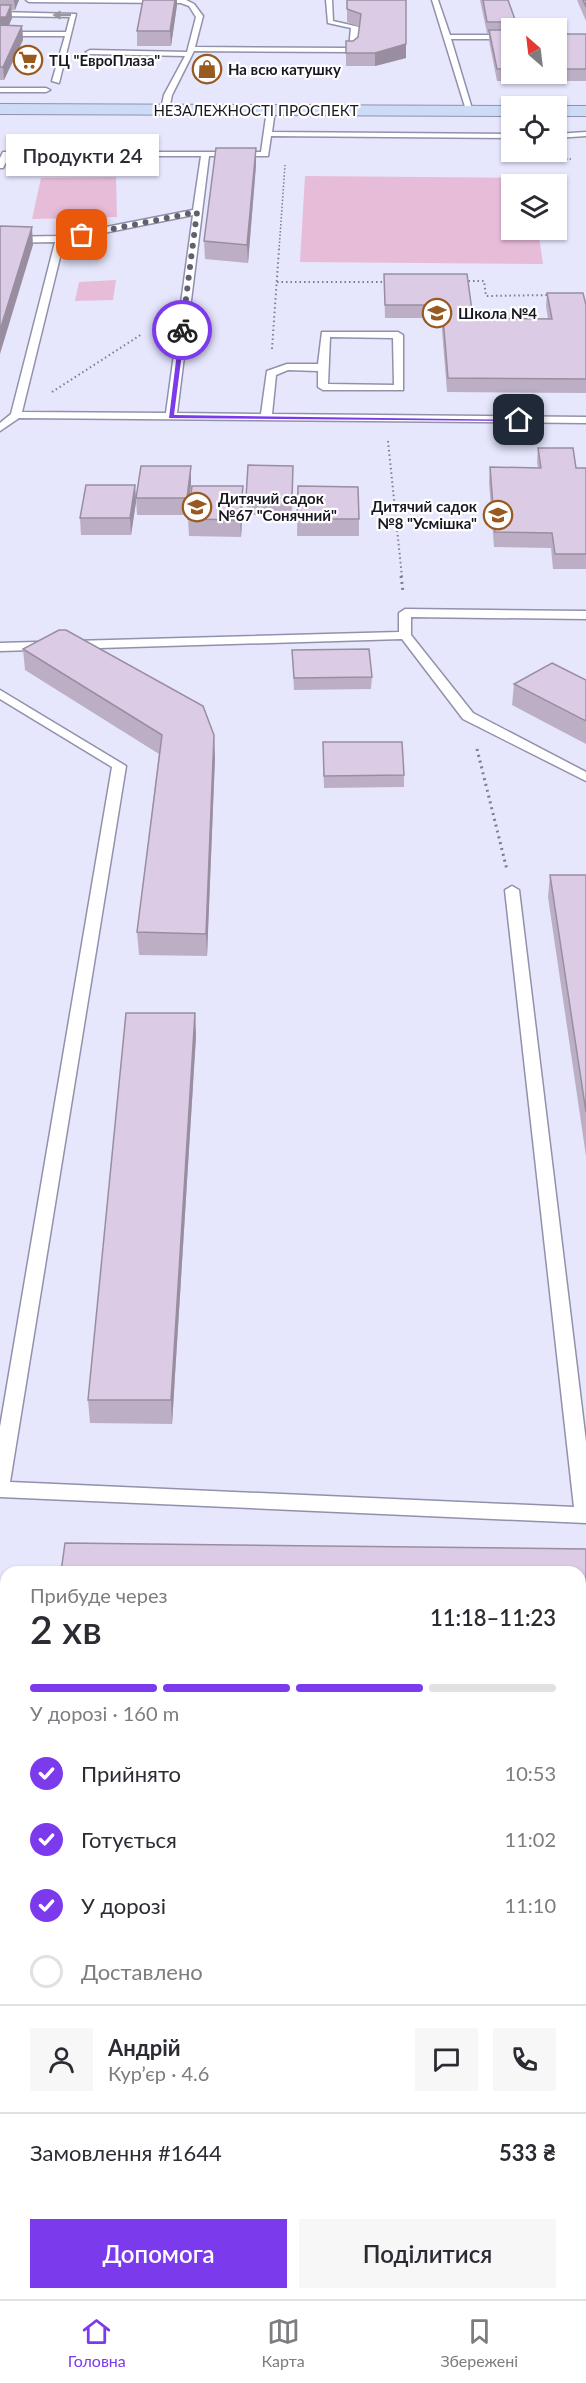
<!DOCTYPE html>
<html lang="uk">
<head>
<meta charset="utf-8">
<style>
  body { margin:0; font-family:Lato,sans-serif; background:#f7f7f7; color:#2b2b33; height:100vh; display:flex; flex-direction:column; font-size:22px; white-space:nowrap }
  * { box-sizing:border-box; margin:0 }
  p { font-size:20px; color:#7c7c81 }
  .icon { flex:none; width:33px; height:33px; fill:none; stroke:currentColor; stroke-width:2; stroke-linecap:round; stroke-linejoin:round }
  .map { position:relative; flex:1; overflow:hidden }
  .sheet { position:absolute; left:0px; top:1566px; width:586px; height:734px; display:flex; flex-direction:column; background:#fff; border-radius:18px 18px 0 0; box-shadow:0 2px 4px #0004 }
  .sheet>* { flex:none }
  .needle { width:39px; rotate:332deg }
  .buttons { position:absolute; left:501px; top:18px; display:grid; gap:12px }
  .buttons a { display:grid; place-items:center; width:66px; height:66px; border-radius:0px; background:#fff; box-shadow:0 2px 4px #0004; font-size:30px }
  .pin { position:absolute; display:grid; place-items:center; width:51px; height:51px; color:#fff; margin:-26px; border-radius:12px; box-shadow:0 3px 9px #0006 }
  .courier { position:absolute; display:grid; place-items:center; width:60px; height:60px; margin:-30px; border:4px solid #7c3aed; border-radius:50%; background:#fff; color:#222; box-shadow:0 2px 8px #0007 }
  .bubble { position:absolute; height:42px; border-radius:0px; background:#fff; box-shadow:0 2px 4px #0004; font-size:20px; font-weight:600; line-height:42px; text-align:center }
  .overview em { font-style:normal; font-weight:600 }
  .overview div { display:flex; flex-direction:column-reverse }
  .overview { display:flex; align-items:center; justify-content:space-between; height:102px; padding:0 30px }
  h1 { font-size:39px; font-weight:600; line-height:45px }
  .bar { display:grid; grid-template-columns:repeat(4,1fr); gap:9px 6px; align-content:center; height:72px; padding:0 30px }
  .bar i { height:8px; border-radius:4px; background:#e1e1e2 }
  .bar .current { background:#7c3aed }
  .bar p { grid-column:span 4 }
  .line { display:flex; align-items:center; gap:15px; padding:0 30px; border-top:2px solid #e1e1e2 }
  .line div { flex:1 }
  .round { display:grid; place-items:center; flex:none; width:63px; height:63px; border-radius:0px; background:#f7f7f7 }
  ol { padding:0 30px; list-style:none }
  li { display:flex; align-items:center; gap:18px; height:66px }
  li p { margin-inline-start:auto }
  li .icon { padding:6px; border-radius:50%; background:#7c3aed; color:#fff; stroke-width:4 }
  li:last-child { color:#7c7c81 }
  li i { width:33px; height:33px; border:3px solid #e1e1e2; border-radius:50% }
  .primary-button { display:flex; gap:12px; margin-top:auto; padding:12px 30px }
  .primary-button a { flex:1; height:69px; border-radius:0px; background:#7c3aed; color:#fff; font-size:24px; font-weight:600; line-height:69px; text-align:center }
  .primary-button a+a { background:#f7f7f7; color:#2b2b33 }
  .tab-bar { display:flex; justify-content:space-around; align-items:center; height:84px; border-top:2px solid #e1e1e2; background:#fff; font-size:16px; color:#7c7c81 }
  .tab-bar a { display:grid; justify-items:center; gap:3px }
  .tab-bar .current { color:#7c3aed }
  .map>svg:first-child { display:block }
  .green { fill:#e7bcd8 }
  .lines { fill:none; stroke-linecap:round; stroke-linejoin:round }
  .lane-casing { stroke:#9291ac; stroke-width:3 }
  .secondary-casing { stroke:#9291ac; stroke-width:2 }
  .path-far3 { stroke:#7d7d8d; stroke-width:1.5; stroke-dasharray:1.5 2; stroke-linecap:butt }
  .path-far2 { stroke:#7d7d8d; stroke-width:2; stroke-dasharray:1.5 3; stroke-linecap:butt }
  .path-far1 { stroke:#7d7d8d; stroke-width:3; stroke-dasharray:2 4; stroke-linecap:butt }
  .path { stroke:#7d7d8d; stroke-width:5; stroke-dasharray:4.5 6; stroke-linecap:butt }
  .lane { fill:#fff; fill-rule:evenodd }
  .secondary { fill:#cddcf6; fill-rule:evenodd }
  .wall { fill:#bcafc5 }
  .shaded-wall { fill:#998ea0 }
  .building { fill:#dbcbe5; stroke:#998ea0; stroke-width:1.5 }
  .oneway { fill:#98979c }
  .route { fill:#7c3aed }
  .done { stroke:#61606f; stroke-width:6; stroke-dasharray:0 10.8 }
  .labels { text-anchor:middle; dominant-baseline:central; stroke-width:4.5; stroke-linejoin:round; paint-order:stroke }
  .far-poi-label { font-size:15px; font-weight:bold; fill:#191822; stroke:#fff; text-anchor:start }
  .far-street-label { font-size:15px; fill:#191822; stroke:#fff }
</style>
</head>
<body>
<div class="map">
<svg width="586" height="2299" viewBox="0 0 586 2299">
  <rect width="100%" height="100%" fill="#e6e6fd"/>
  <!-- green -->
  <g class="green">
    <polygon points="305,176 529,178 530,184 512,184 512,230 538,230 543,264 300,262"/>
    <polygon points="116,177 117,217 32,219 41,178"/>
    <polygon points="116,280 113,300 75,301 79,282"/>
  </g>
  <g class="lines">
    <!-- lane casing -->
    <g class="lane-casing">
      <g id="lane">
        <polygon points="26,0 186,0 194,4 203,16 195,47 349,48 351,28 328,23 326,0 332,0 333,21 359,27 356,50 352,52 194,51 172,95 169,109 165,111 161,109 164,95 185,56 90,54 86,52 90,50 187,52 196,17 189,6 181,3 29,2"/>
        <polygon points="432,0 438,0 450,35 512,35 512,39 451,39 473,112 466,110"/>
        <polygon points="0,12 76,14 59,83 52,81 65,36 0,36 0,32 66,32 70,17 0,16"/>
        <polygon points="0,88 46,88 50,90 46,92 0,92"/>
        <path d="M271 108 275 110 272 132 512 134V138L271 136 268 156H209L177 413 261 414 267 371 287 364H318L322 332H398L403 335V390H323L318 387V371L288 370 276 375 272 414 586 417V423L19 418 0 431V423L11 414 55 242 0 243V237L60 236 193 210 201 156H9L3 168H0V158L3 152H261L267 110ZM193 215 166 413 22 412 64 241ZM330 337 393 338 394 385 328 384Z"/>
        <polygon points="586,132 586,136 556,138 556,134"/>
        <polygon points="405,609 586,611 586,619 411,617 411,635 473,713 586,772 586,781 463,719 402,639 0,651 0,643 399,632 399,613"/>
        <polygon points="0,690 126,766 10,1482 574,1507 505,890 512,886 519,890 586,1442 586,1523 0,1497 0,1427 112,767 0,699"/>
        <polygon points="0,2280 6,2280 6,2294 543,2294 545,2299 0,2299"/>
      </g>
    </g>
    <!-- secondary casing -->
    <g class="secondary-casing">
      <g id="secondary">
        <polygon points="0,104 512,106 513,106 512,116 0,114"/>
        <polygon points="555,106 586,106 586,116 556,116"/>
        <rect x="0" y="1814" width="6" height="42"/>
        <rect x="580" y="1822" width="6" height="42"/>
      </g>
    </g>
    <!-- path-far3 -->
    <g class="path-far3">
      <polyline points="510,160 571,159"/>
      <polyline points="279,250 285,165"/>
    </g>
    <!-- path-far2 -->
    <g class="path-far2">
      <polyline points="464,281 484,281 486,296 552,295"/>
      <polyline points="277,282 388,282"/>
      <polyline points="272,349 279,249"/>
      <polyline points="52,392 142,334"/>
      <polyline points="388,441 402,577"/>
    </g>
    <!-- path-far1 -->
    <g class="path-far1">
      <polyline points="401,576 403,592"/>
      <polyline points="477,749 507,870"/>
    </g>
    <!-- path -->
    <g class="path">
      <polyline points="0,1721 6,1721"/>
      <polyline points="580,1736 586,1737"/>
      <polyline points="0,1902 6,1902"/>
      <polyline points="580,1908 586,1908"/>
    </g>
    <!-- lane -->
    <use href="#lane" class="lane"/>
    <!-- secondary -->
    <use href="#secondary" class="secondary"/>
  </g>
  <!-- wall -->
  <g class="wall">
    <polygon points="0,0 19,0 15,10 11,10 12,18 9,25 22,26 23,40 4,80 0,80"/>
    <polygon points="347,0 406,58 375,66 346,66 346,41 353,41 358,37 360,27 347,22"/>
    <polygon points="480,0 508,0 518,28 512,28 512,74 556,74 556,34 586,34 586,81 497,81 489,41 489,33 487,33"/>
    <polygon points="577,0 586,0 586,21"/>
    <polygon points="177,5 171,46 137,46 137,31"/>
    <polygon points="256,148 256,165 248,263 205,259 204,241"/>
    <polygon points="384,274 473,318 548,319 546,306 547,293 586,305 586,393 447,392 441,318 385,318"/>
    <polygon points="538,448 576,468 586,468 586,569 553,569 551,548 494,547 489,482 490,467 538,468 537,462"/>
    <polygon points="191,483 188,515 137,515 136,498"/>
    <polygon points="293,483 292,515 247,515 246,498"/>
    <polygon points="135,485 136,502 131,535 81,535 80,518"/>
    <polygon points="243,486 243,503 241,537 189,536 188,519"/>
    <polygon points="298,486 359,519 359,536 297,536"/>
    <polygon points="23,649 215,757 207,956 139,955 137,932 159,754 25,670"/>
    <polygon points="292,650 372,677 371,689 294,690"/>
    <polygon points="586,680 586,744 512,705 514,684"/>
    <polygon points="323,754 404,775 404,787 324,788"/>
    <polygon points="550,875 586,875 586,1156 548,897"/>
    <polygon points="195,1013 196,1036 172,1424 90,1423 88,1400"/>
    <polygon points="586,1549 586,1647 580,1647 580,1572"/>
    <polygon points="586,1982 586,2007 584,1991"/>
    <rect x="0" y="2079" width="6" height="149"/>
  </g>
  <!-- shaded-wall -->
  <g class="shaded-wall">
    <polygon points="14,0 19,0 15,10"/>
    <polygon points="175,0 177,0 177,5 171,46 170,31"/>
    <polygon points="11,5 12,18 7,30 0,30 0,17"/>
    <polygon points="22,26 23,40 4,80 3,67"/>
    <polygon points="406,44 406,58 375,66 375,53"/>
    <polygon points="256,148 256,165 248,263 247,245"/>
    <polygon points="32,227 33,245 0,354 0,330"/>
    <polygon points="191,466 191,483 188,515 187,498"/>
    <polygon points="135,485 136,502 131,535 130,518"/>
    <polygon points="243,486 243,503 241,537 240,520"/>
    <polygon points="214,735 215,757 207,956 206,934"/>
    <polygon points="195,1013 196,1036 172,1424 171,1400"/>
  </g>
  <!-- building -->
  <g class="building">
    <polygon points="143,0 175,0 170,31 137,31"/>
    <polygon points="347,0 406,0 406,44 375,53 346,53 346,41 353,41 358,37 361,14 347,9"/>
    <polygon points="483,0 508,0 518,28 513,28 515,24 513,22 487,22"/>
    <polygon points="583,0 586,0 586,7"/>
    <polygon points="0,5 11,5 6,17 0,17"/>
    <polygon points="0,25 22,26 3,67 0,67"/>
    <polygon points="489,30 512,30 512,69 497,69"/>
    <rect x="556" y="34" width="30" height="35"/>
    <polygon points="216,148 256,148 247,245 204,241"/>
    <polygon points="0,226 32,227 0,330"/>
    <polygon points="384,274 467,274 473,318 552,319 547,293 583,293 586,305 586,379 448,378 442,305 385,305"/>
    <polygon points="538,448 573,448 576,468 586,468 586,554 555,554 552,533 495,532 490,467 541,468"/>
    <polygon points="248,465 293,466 292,498 246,498"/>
    <polygon points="141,466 191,466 187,498 136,498"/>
    <polygon points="86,485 135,485 130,518 80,518"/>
    <polygon points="192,486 243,486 240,520 188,519"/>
    <polygon points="298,486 358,487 359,519 297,519"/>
    <polygon points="59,630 66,630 203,706 214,735 206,934 137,932 162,735 23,649"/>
    <polygon points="369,649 372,677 294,678 292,650"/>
    <polygon points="552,663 586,680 586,721 514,684"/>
    <polygon points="323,742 402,742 404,775 324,776"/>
    <polygon points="550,875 586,875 586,1112"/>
    <polygon points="126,1013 195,1013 171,1400 88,1400"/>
    <polygon points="65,1543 586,1549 586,1624 580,1624 580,1572 61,1572"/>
    <rect x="0" y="2079" width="6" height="131"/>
  </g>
  <!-- one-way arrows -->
  <defs><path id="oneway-solid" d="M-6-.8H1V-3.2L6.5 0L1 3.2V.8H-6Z" transform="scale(1.5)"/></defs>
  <use class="oneway" href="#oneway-solid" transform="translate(62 15) rotate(-180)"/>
  <!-- route -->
  <polygon class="route" points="180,328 185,330 174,415 523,420 519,421 169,418"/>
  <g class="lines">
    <!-- done -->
    <polyline class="done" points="82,235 197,212 182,330"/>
  </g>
  <!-- icons -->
  <defs>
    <g id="supermarket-ring" transform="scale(1.5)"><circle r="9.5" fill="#fff" stroke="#995a21" stroke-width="1.5"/><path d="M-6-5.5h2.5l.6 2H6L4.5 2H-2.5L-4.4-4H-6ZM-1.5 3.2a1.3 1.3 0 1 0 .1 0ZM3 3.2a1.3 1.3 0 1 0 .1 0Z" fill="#995a21"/></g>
    <g id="shop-ring" transform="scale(1.5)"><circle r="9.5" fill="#fff" stroke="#995a21" stroke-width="1.5"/><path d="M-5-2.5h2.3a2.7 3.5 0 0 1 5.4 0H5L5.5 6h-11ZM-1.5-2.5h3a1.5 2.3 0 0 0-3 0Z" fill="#995a21"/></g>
    <g id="school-ring" transform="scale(1.5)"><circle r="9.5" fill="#fff" stroke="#995a21" stroke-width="1.5"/><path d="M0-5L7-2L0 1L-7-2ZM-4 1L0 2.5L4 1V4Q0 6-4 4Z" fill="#995a21"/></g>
  </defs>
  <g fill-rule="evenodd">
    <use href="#supermarket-ring" x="28" y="60"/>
    <use href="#shop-ring" x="207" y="69"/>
    <use href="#school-ring" x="437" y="313"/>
    <use href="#school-ring" x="197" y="507"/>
    <use href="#school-ring" x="498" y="515"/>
  </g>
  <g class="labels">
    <!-- far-poi labels -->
    <g class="far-poi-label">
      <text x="49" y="60">ТЦ "ЕвроПлаза"</text>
      <text x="228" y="69">На всю катушку</text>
      <text x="458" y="313">Школа №4</text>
      <text x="218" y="498">Дитячий садок<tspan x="218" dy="17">№67 "Сонячний"</tspan></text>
      <text x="477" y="506" text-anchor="end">Дитячий садок<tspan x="477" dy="17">№8 "Усмішка"</tspan></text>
    </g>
    <!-- far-street labels -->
    <g class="far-street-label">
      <text x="256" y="110">НЕЗАЛЕЖНОСТІ ПРОСПЕКТ</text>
    </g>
  </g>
</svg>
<div class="buttons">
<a><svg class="needle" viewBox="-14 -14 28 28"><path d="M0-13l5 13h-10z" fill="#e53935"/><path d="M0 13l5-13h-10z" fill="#7c7c81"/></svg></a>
<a><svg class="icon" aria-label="locate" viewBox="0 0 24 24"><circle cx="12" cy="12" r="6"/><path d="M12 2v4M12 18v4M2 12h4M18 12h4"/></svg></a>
<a><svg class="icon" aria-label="layers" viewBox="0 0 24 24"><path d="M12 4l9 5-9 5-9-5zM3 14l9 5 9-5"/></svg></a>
</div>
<div class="pin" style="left:82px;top:235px;background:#ea580c"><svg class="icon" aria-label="bag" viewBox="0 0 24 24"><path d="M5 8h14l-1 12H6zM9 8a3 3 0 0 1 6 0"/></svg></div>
<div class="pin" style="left:519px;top:420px;background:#1f2937"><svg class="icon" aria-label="home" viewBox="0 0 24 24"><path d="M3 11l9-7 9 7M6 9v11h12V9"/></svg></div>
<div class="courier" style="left:182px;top:330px"><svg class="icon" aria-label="bike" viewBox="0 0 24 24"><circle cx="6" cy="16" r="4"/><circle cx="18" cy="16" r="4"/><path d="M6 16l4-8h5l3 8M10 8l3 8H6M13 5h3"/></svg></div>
<div class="bubble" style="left:6px;top:134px;width:153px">Продукти 24</div>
<section class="sheet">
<div class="overview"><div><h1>2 хв</h1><p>Прибуде через</p></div><em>11:18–11:23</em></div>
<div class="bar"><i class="current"></i><i class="current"></i><i class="current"></i><i></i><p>У дорозі · 160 m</p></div>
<ol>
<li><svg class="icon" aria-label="check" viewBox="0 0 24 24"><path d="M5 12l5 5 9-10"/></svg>Прийнято<p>10:53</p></li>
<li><svg class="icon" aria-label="check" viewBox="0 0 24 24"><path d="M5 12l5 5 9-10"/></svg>Готується<p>11:02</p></li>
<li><svg class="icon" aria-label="check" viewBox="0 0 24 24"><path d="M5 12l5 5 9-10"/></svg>У дорозі<p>11:10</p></li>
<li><i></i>Доставлено</li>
</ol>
<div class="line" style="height:108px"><a class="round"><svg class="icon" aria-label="person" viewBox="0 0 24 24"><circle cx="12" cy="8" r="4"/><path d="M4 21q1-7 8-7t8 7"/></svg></a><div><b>Андрій</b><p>Кур’єр · 4.6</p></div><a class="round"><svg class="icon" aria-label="chat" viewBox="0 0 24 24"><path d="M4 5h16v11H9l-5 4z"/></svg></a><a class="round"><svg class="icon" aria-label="phone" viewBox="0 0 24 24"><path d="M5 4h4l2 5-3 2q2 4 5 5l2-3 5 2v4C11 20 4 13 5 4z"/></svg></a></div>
<div class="line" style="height:78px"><div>Замовлення #1644</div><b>533 ₴</b></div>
<div class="primary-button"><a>Допомога</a><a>Поділитися</a></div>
</section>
</div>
<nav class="tab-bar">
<a class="current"><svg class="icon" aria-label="home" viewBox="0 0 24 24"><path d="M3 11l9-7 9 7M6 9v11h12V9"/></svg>Головна</a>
<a><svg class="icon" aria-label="map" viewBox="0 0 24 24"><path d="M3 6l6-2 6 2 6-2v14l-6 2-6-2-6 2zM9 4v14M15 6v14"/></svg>Карта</a>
<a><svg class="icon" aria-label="saved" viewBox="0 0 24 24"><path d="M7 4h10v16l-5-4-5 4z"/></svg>Збережені</a>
</nav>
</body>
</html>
